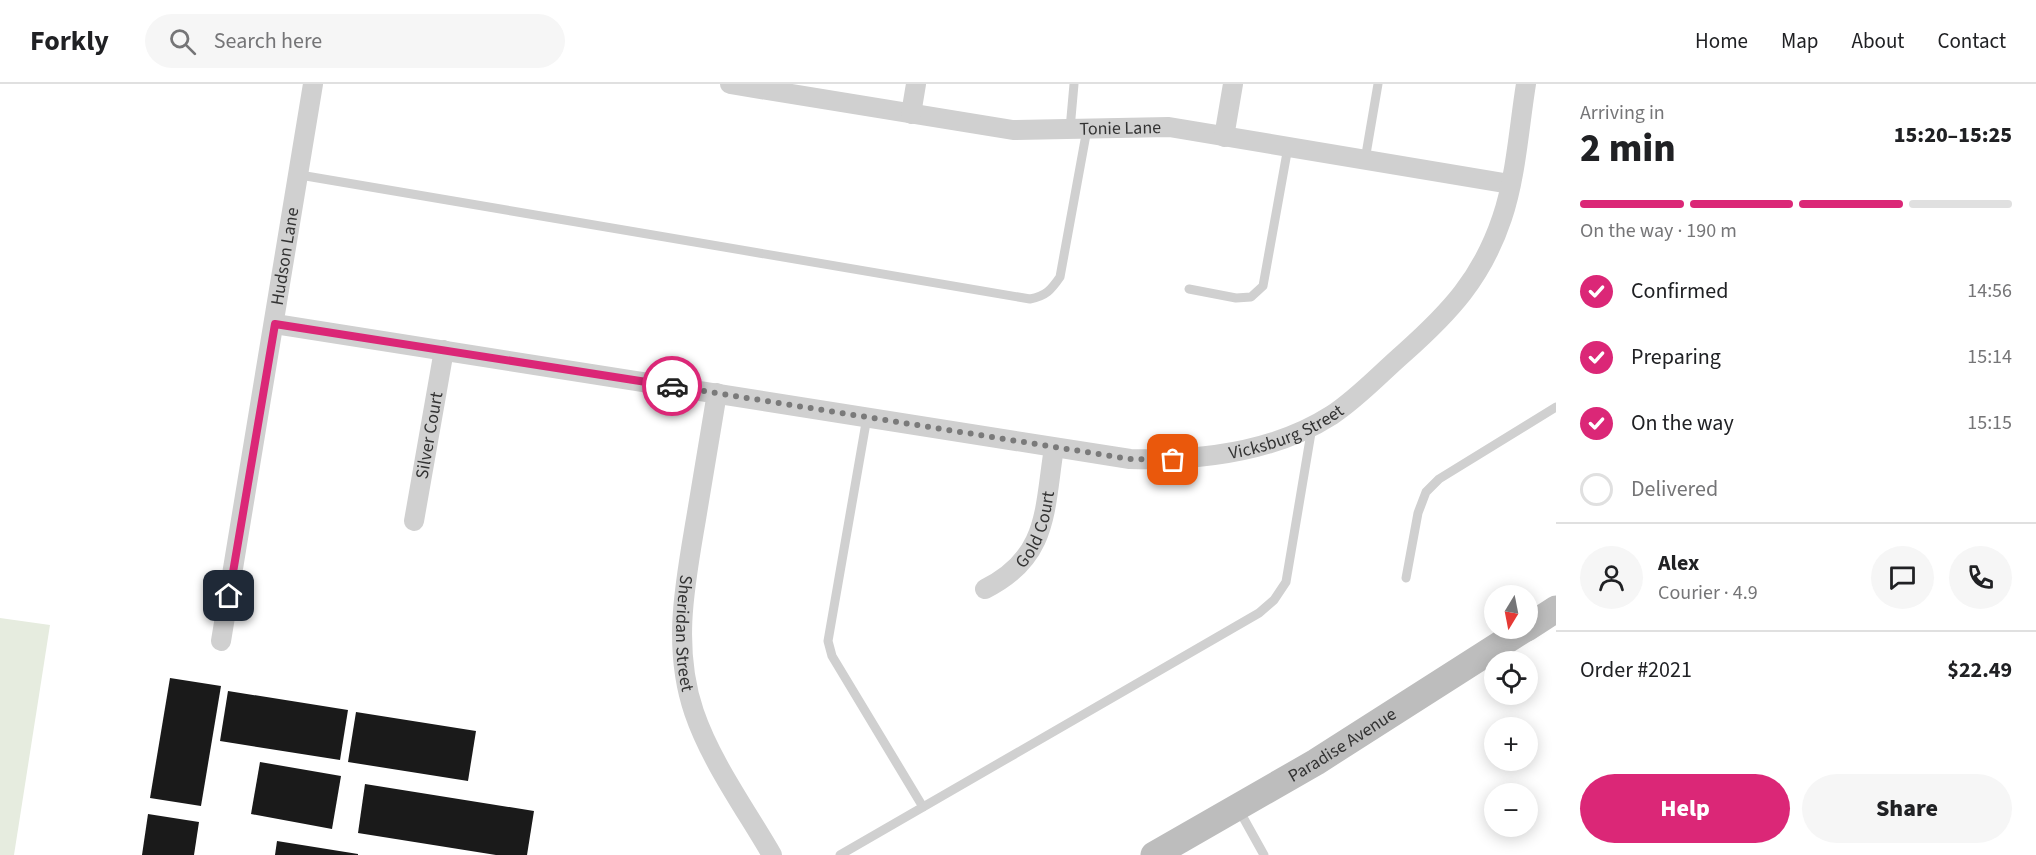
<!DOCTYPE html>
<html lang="en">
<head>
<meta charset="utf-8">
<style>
  body { margin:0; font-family:"Source Sans 3",sans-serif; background:#f6f6f6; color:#202124; height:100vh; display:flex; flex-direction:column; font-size:22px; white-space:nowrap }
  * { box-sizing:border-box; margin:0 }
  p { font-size:20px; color:#757577 }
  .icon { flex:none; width:33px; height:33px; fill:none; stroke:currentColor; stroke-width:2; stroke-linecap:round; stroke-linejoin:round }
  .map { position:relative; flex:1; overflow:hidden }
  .side { display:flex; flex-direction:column; background:#fff; width:480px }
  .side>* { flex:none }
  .needle { width:39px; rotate:190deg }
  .fabs { position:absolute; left:1484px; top:501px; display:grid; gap:12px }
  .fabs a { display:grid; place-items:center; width:54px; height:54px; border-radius:50%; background:#fff; box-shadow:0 3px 15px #0003; font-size:30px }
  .pin { position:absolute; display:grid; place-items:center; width:51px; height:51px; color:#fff; margin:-26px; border-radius:12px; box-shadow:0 3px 9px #0006 }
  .courier { position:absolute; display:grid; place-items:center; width:60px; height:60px; margin:-30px; border:4px solid #db2777; border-radius:50%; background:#fff; color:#222; box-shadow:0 2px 8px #0007 }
  .overview em { font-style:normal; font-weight:800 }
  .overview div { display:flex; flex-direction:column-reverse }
  .overview { display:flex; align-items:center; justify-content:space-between; height:102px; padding:0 24px }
  h1 { font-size:39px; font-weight:800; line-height:45px }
  .bar { display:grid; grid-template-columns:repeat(4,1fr); gap:9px 6px; align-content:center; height:72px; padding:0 24px }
  .bar i { height:8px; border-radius:4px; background:#e0e0e0 }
  .bar .on { background:#db2777 }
  .bar p { grid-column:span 4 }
  .line { display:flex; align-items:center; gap:15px; padding:0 24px; border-top:2px solid #e0e0e0 }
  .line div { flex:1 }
  .round { display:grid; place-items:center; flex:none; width:63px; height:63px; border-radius:32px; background:#f6f6f6 }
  ol { padding:0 24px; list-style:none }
  li { display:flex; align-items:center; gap:18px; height:66px }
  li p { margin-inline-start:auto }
  li .icon { padding:6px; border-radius:50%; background:#db2777; color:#fff; stroke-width:4 }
  li:last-child { color:#757577 }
  li i { width:33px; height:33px; border:3px solid #e0e0e0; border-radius:50% }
  .action { display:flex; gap:12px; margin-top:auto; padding:12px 24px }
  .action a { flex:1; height:69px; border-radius:36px; background:#db2777; color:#fff; font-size:24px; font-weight:800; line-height:69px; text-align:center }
  .action a+a { background:#f6f6f6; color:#202124 }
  header { display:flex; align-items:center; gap:36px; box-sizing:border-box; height:84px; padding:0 30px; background:#fff; border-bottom:2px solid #e0e0e0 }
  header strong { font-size:28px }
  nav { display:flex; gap:33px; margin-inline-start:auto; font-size:21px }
  .search { width:420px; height:54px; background:#f6f6f6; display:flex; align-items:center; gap:15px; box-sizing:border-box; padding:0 21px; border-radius:33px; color:#757577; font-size:22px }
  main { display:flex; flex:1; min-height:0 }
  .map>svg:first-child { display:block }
  .green { fill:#e6ecdf }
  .building { fill:#1a1a1a }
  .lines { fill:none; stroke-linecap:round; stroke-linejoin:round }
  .service { stroke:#d0d0d0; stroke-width:9 }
  .minor { stroke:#d0d0d0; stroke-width:20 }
  .secondary { stroke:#bdbdbd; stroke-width:27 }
  .done { stroke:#7a7a7a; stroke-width:6; stroke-dasharray:0 10.8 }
  .route { stroke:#db2777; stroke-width:8 }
  .labels { text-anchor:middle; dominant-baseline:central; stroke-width:6; stroke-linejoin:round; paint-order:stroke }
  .street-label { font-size:18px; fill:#333; stroke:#fff }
</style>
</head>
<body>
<header>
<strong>Forkly</strong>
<div class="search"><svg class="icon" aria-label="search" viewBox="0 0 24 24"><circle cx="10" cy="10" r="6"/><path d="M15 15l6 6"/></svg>Search here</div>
<nav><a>Home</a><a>Map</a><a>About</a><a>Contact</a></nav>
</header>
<main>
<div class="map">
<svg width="1556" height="771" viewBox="0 0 1556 771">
  <rect width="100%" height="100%" fill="#fff"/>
  <!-- green -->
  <polygon class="green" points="0,534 50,541 14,771 0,771"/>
  <!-- building -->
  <g class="building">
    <polygon points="170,594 221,602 201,722 150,714"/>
    <polygon points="228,607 348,626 340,676 220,657"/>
    <polygon points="356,628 476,647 468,697 348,678"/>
    <polygon points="260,678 341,692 332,745 251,730"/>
    <polygon points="365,700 534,727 527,771 496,771 358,749"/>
    <polygon points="148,730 199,738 194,771 142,771"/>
    <polygon points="277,757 358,770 358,771 275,771"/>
  </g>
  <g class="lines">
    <!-- service -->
    <g class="service">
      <polyline points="1070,45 1074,0"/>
      <polyline points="1365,76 1378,0"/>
      <path d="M300 91 1030 215C1046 212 1051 206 1060 193L1087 45"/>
      <polyline points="1189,205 1236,214 1251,213 1263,202 1288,63"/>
      <polyline points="867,333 828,557 832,572 923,723"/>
      <polyline points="1406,494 1418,429 1426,408 1439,395 1556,323"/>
      <polyline points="1239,726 1264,771"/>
      <polyline points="840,771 1259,529 1274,516 1286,498 1312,343"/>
    </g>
    <!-- minor -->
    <g class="minor">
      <path id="s1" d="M730 0 1013 46 1169 43 1510 100"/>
      <polyline points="911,30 916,0"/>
      <polyline points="1224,53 1233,0"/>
      <path id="s2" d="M275 240 1130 375C1198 377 1273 369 1332 331 1358 314 1381 289 1404 269 1450 228 1482 194 1502 134 1516 93 1519 43 1526 0"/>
      <path id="s3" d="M717 309C710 351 703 393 696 435 685 500 672 563 694 628 711 678 746 726 772 771"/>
      <path id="s4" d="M414 437 444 266"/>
      <path id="s5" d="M985 505C1049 473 1044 426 1054 364"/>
      <path id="s6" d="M221 557 313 0"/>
    </g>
    <!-- secondary -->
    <g class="secondary">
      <polyline points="1527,544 1556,525"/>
      <path id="s7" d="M1154 771 1316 678 1526 544"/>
    </g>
  </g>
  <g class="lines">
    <!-- done -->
    <polyline class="done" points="672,302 1130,375 1173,376"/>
    <!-- route -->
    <polyline class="route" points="229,512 275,240 672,302"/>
  </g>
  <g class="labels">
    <!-- street labels -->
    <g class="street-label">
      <text stroke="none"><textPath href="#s1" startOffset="394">Tonie Lane</textPath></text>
      <text stroke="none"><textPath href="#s6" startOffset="390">Hudson Lane</textPath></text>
      <text stroke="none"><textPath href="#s2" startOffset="1026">Vicksburg Street</textPath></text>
      <text stroke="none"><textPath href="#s4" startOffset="87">Silver Court</textPath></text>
      <text stroke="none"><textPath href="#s5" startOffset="82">Gold Court</textPath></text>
      <text stroke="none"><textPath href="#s3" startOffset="243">Sheridan Street</textPath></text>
      <text stroke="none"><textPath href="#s7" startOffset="218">Paradise Avenue</textPath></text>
    </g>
  </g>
</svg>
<div class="fabs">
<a><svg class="needle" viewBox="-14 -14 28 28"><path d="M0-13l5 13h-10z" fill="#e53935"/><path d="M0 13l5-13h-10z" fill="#757577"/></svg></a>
<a><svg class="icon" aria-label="locate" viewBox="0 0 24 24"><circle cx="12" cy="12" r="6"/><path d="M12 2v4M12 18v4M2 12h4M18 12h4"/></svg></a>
<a>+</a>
<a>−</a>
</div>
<div class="pin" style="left:1173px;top:376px;background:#ea580c"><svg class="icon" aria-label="bag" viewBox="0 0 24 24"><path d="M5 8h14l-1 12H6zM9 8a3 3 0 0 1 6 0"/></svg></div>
<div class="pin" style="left:229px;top:512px;background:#1f2937"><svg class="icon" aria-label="home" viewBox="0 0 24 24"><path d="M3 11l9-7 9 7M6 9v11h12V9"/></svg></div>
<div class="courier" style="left:672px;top:302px"><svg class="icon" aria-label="car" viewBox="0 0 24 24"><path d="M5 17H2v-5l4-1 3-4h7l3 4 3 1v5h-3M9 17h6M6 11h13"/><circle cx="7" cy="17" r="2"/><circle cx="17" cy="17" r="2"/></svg></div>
</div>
<section class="side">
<div class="overview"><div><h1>2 min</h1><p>Arriving in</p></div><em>15:20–15:25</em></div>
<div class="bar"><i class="on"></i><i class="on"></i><i class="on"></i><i></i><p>On the way · 190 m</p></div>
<ol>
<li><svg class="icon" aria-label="check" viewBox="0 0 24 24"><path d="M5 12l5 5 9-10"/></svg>Confirmed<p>14:56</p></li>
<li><svg class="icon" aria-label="check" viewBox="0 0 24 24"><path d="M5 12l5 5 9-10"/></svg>Preparing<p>15:14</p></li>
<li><svg class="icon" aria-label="check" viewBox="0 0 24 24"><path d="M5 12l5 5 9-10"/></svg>On the way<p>15:15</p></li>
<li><i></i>Delivered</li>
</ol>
<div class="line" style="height:108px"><a class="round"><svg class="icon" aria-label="person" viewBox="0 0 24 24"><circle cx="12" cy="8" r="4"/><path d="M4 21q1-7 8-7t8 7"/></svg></a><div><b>Alex</b><p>Courier · 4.9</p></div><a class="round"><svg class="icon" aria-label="chat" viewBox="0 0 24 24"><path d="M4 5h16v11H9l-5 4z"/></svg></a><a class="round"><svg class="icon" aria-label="phone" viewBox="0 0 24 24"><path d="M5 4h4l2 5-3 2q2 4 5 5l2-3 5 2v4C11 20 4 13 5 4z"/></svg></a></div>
<div class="line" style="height:78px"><div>Order #2021</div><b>$22.49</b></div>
<div class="action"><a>Help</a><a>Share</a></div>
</section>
</main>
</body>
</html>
